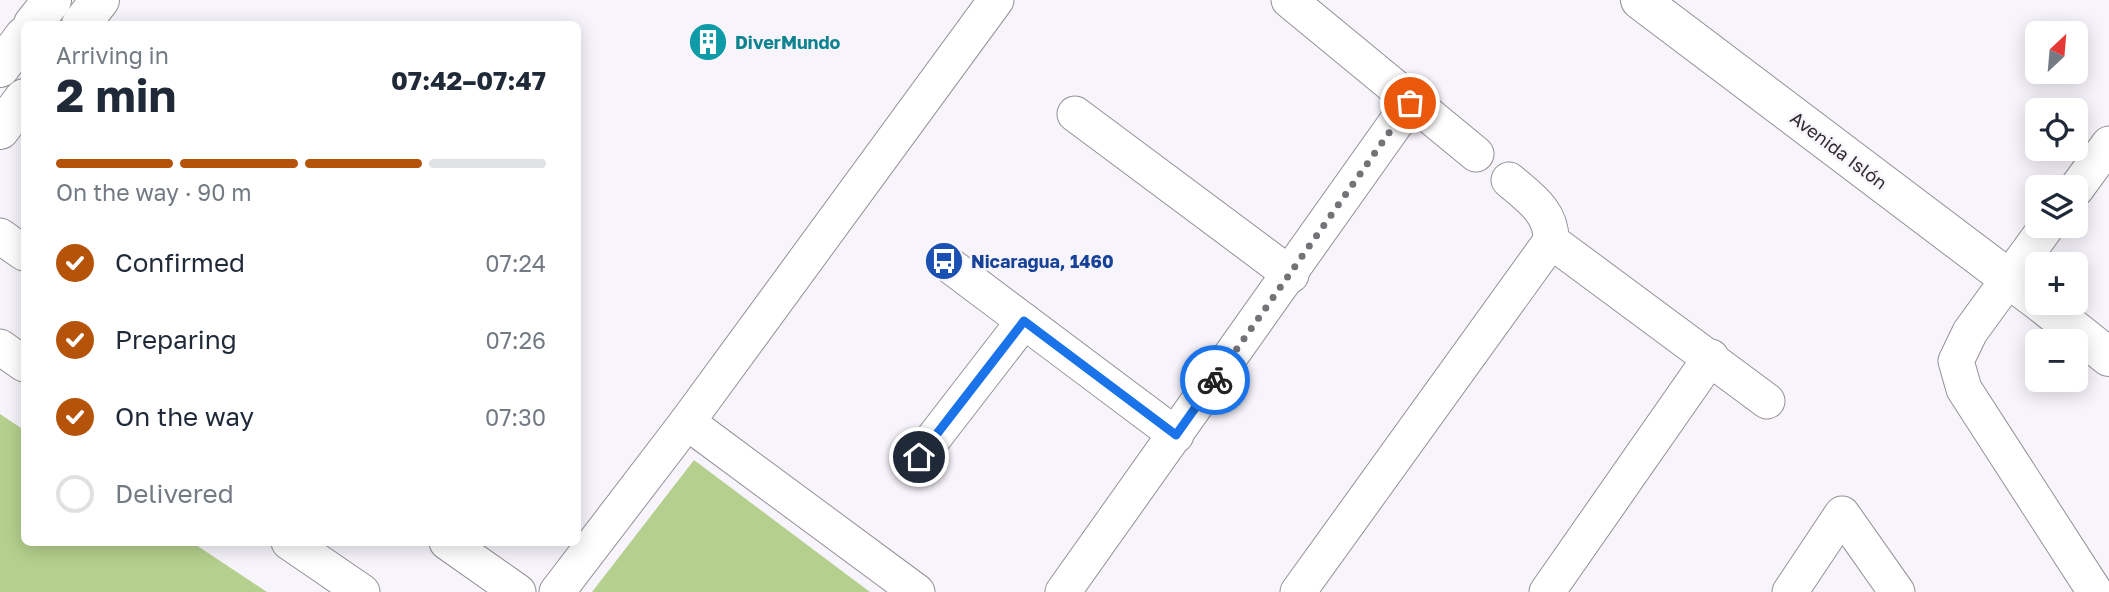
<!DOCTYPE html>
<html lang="en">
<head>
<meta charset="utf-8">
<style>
  body { margin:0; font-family:"Golos Text",sans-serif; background:#f6f6f7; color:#1f2937; height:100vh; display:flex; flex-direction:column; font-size:26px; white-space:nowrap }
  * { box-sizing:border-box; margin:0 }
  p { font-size:23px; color:#747a83 }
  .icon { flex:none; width:38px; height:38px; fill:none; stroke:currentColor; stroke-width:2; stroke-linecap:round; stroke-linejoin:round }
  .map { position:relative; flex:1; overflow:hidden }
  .panel { position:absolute; left:21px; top:21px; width:560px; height:525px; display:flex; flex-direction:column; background:#fff; border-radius:10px; box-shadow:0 4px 18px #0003 }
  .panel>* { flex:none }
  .needle { width:46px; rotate:26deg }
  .buttons { position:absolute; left:2025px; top:21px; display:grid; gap:14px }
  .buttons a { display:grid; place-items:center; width:63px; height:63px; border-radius:10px; background:#fff; box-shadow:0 4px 18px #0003; font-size:35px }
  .pin { position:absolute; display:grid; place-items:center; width:60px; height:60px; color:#fff; margin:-30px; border:4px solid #fff; border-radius:50%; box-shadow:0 2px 7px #0007 }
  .courier { position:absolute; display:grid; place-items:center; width:70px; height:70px; margin:-35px; border:5px solid #1a73e8; border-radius:50%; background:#fff; color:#222; box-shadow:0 2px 9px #0007 }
  .summary em { font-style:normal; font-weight:700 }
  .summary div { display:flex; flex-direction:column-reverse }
  .summary { display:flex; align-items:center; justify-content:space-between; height:119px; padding:0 35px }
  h1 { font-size:46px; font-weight:700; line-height:52px }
  .bar { display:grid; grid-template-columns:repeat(4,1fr); gap:10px 7px; align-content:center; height:84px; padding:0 35px }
  .bar i { height:9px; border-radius:5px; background:#e0e1e3 }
  .bar .active { background:#b45309 }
  .bar p { grid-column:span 4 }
  ol { padding:0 35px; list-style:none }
  li { display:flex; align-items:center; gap:21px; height:77px }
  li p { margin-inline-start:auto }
  li .icon { padding:7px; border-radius:50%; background:#b45309; color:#fff; stroke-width:4 }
  li:last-child { color:#747a83 }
  li i { width:38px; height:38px; border:4px solid #e0e1e3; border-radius:50% }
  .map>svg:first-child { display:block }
  .green { fill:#b5d08e }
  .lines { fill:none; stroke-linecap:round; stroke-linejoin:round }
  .minor-casing { stroke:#949097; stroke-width:37 }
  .secondary-casing { stroke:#949097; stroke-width:40 }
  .minor { stroke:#fff; stroke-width:35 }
  .secondary { stroke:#fff; stroke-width:38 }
  .done { stroke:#757277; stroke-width:7; stroke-dasharray:0 12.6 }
  .route { stroke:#1a73e8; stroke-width:9 }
  .labels { text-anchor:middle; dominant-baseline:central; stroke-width:5; stroke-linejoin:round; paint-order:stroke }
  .culture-label { font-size:18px; font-weight:bold; fill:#0d838f; stroke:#f8f4fc; text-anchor:start }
  .street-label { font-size:18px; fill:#2e2c2f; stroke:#f8f4fc }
  .transit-label { font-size:18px; font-weight:bold; fill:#164399; stroke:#f8f4fc; text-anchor:start }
</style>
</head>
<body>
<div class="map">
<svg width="2109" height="592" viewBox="0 0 2109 592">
  <rect width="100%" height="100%" fill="#f8f4fc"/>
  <!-- green -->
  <g class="green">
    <polygon points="0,414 24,430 24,542 193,543 267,592 0,592"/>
    <polygon points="694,460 870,592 592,592"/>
  </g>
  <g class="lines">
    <!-- minor casing -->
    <g class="minor-casing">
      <g id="minor">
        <polyline points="1289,0 1476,154"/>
        <polyline points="1075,114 1291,275"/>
        <polyline points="2076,189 2109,144"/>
        <polyline points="2047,226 1970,332 1956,361 1964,389 2095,592"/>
        <polyline points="0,236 24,253"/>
        <polyline points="1551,241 1767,401"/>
        <polyline points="944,261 1176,435"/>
        <polyline points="0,347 24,364"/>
        <polyline points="687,422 917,592"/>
        <polyline points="919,457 1024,321"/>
        <polyline points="289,542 362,592"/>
        <polyline points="447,542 518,592"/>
        <polyline points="557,592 687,422 996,0"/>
        <polyline points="1063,592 1410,103"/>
        <path d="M1298 592 1551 241C1552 212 1530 198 1509 180"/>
        <polyline points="1547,592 1711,357"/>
        <polyline points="1790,592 1842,514 1897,592"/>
      </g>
    </g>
    <!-- secondary casing -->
    <g class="secondary-casing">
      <g id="secondary">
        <polyline points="1640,0 2037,300"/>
        <polyline points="33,24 52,0"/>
        <polyline points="81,24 100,0"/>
        <polyline points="0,68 24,36"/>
        <polyline points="0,130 24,98"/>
        <polyline points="2041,303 2109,357"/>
      </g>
    </g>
    <!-- minor -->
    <use href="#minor" class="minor"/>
    <!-- secondary -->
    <use href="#secondary" class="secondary"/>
  </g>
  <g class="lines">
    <!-- done -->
    <polyline class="done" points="1215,380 1410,103"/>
    <!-- route -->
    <polyline class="route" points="919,457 1024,321 1176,435 1215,380"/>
  </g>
  <!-- icons -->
  <defs>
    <g id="building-disc" transform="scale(2.0125)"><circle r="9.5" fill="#0f9aa8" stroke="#f8f4fc"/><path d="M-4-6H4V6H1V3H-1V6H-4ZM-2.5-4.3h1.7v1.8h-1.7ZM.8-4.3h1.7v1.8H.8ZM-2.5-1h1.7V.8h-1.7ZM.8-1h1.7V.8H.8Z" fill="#fff"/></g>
    <g id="bus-disc" transform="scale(2.0125)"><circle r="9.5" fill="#1a4fb4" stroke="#f8f4fc"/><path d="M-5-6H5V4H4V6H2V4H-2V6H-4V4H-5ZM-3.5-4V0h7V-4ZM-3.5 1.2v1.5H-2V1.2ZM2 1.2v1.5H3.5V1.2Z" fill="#fff"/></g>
  </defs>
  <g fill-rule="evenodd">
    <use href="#building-disc" x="708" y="42"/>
    <use href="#bus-disc" x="944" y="261"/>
  </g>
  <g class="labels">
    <!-- culture labels -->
    <g class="culture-label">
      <text x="735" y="42">DiverMundo</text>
    </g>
    <!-- street labels -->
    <g class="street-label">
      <text transform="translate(1839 150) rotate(37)">Avenida Islón</text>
    </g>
    <!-- transit labels -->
    <g class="transit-label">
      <text x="971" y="261">Nicaragua, 1460</text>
    </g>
  </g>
</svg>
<div class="buttons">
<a><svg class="needle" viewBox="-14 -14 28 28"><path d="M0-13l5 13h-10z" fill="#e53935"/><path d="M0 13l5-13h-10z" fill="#747a83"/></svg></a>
<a><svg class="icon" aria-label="locate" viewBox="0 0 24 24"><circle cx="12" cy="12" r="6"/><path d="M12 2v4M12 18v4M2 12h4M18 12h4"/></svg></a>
<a><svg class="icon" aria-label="layers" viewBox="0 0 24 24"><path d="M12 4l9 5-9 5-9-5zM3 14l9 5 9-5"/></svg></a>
<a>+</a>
<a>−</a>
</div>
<div class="pin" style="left:1410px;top:103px;background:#ea580c"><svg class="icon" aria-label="bag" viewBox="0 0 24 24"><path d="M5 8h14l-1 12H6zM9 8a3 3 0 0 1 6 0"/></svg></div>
<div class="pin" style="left:919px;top:457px;background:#1f2937"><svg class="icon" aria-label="home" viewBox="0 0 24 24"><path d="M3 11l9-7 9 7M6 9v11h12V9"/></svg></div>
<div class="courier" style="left:1215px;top:380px"><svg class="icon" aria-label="bike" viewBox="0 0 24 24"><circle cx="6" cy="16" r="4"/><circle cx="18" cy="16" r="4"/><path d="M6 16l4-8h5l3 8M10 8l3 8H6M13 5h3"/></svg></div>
<section class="panel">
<div class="summary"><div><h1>2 min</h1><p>Arriving in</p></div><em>07:42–07:47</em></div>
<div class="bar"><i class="active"></i><i class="active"></i><i class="active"></i><i></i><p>On the way · 90 m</p></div>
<ol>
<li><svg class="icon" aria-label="check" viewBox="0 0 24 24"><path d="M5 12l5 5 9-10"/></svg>Confirmed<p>07:24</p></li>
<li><svg class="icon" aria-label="check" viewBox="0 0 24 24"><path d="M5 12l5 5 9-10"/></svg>Preparing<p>07:26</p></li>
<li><svg class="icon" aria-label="check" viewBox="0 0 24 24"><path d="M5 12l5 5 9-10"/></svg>On the way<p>07:30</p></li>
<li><i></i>Delivered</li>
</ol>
</section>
</div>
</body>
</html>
